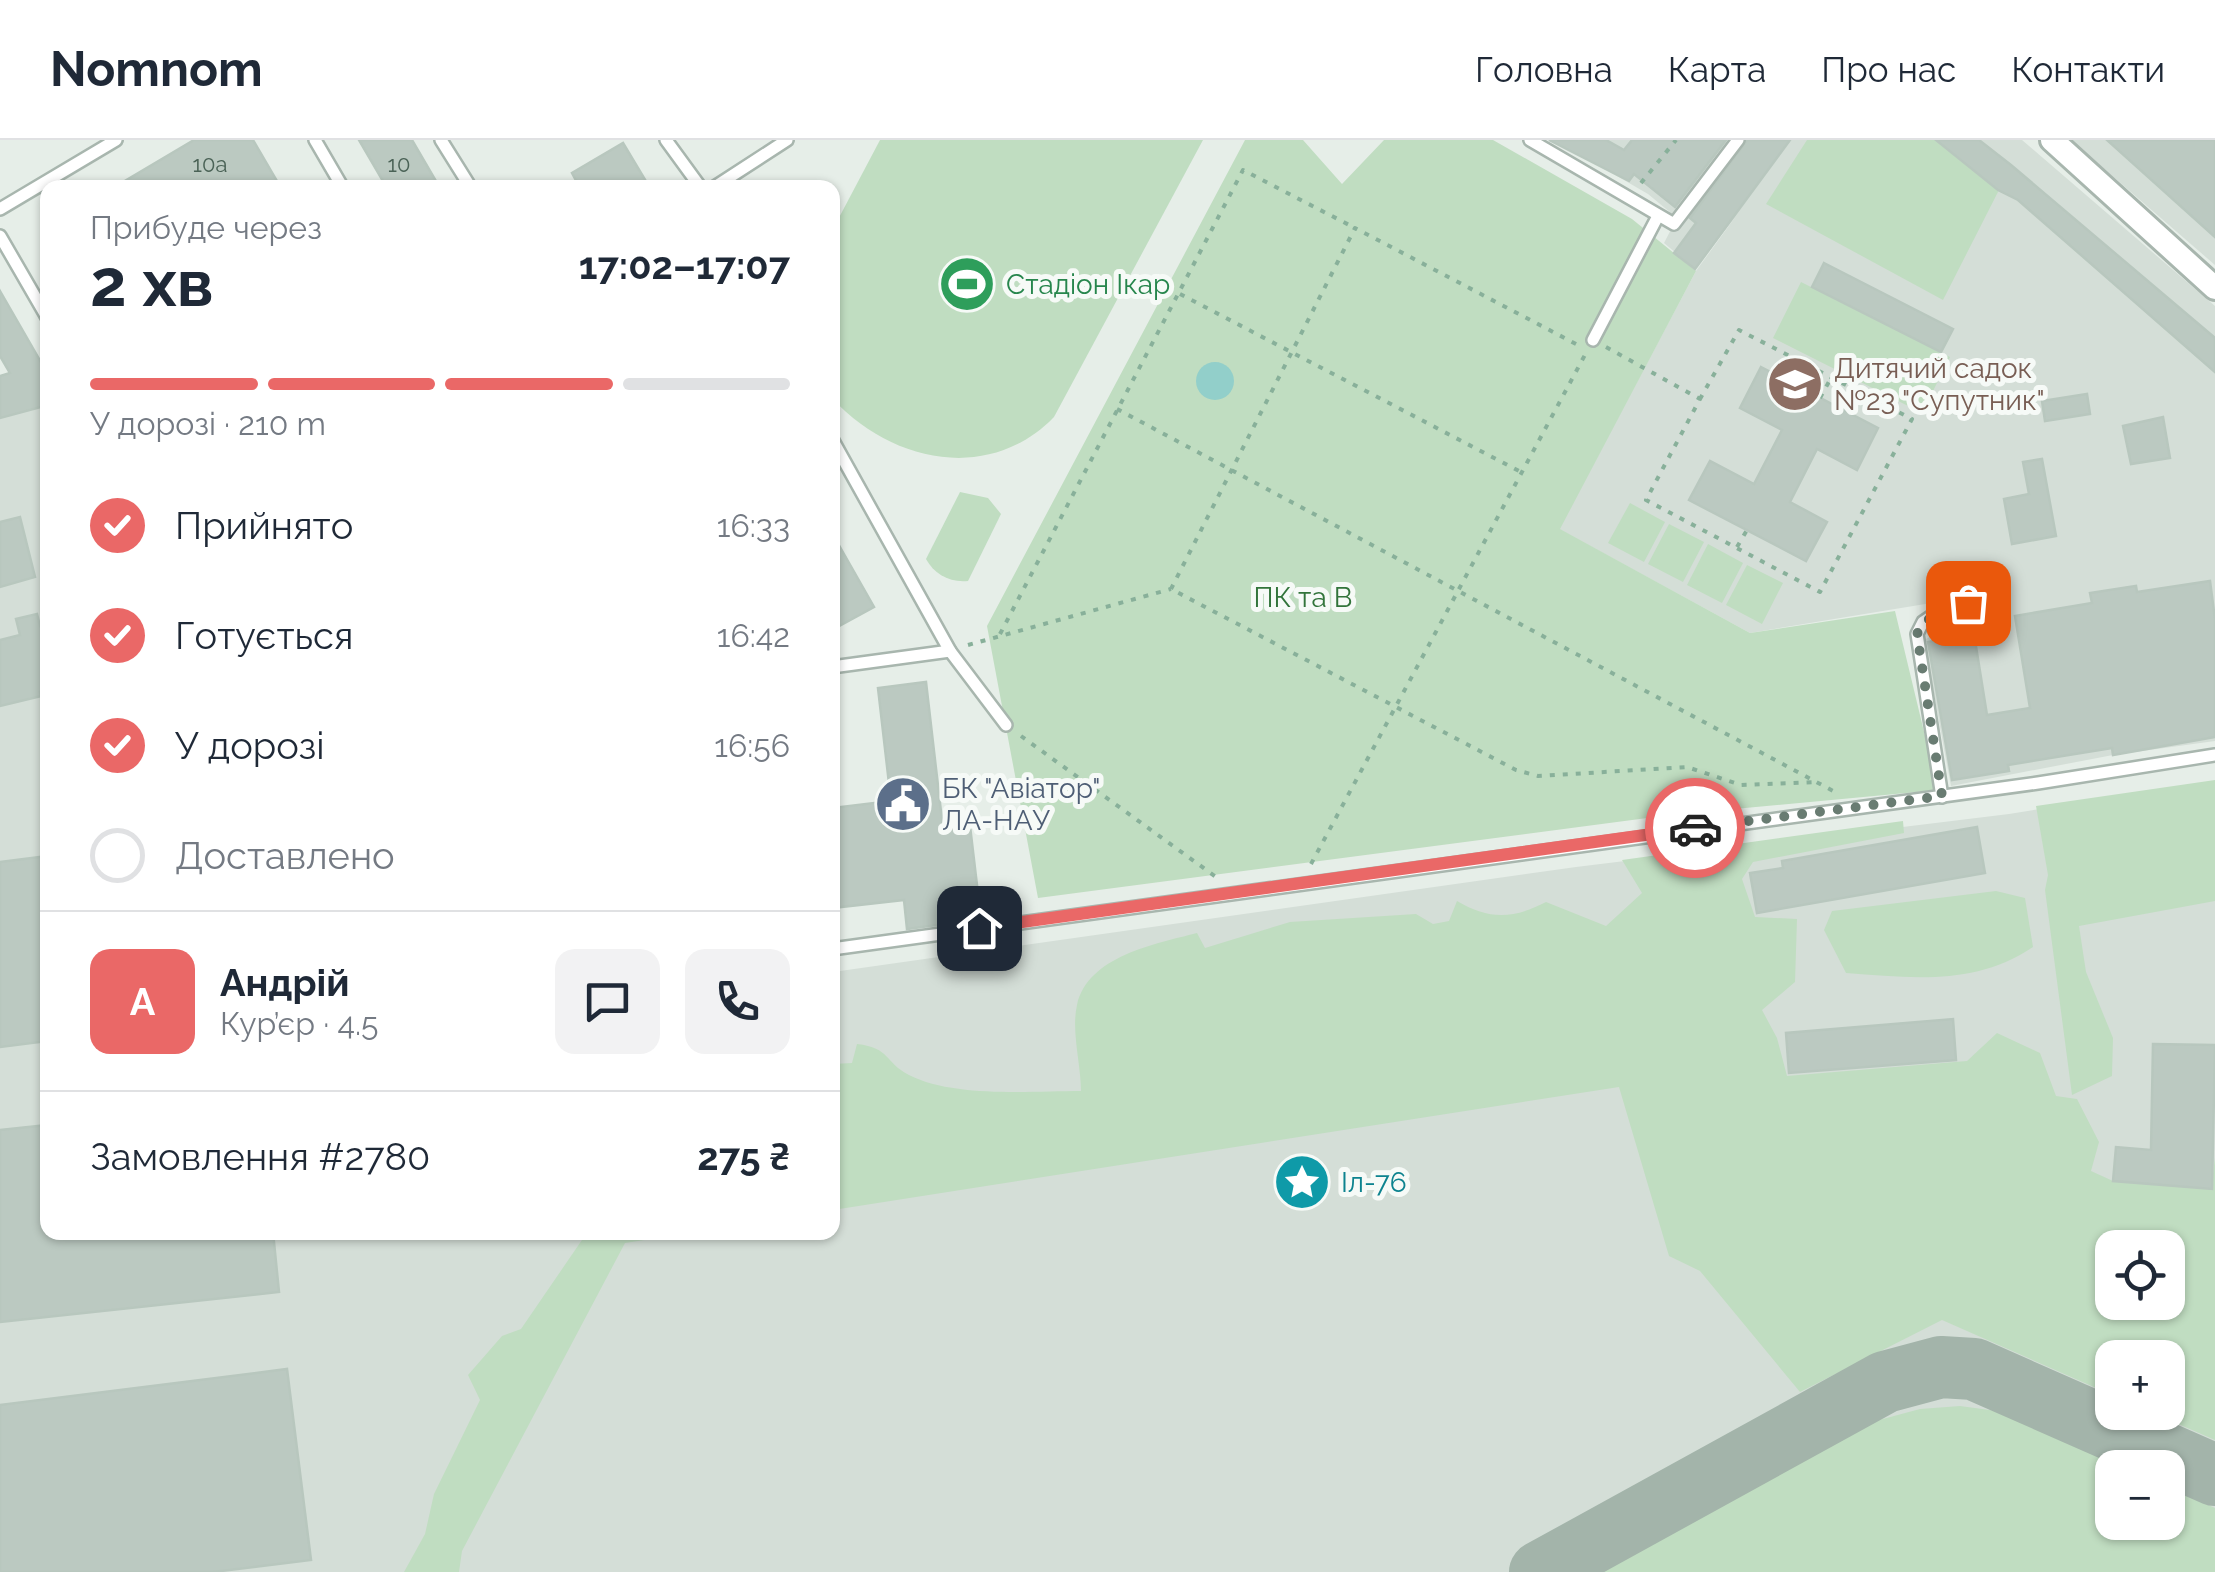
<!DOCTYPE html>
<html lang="uk">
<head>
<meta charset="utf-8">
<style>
  body { margin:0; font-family:Raleway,sans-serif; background:#f2f2f3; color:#1f2937; height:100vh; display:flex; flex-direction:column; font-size:38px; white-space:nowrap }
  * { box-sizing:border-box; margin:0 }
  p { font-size:32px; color:#747a83 }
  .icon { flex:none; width:55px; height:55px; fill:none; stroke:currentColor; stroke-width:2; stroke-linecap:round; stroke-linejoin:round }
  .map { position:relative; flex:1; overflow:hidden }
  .drawer { position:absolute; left:40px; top:40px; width:800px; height:1060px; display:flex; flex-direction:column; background:#fff; border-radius:20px; box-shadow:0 2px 8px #0004 }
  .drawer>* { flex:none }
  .tools { position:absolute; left:2095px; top:1090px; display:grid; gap:20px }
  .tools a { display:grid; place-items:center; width:90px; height:90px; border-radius:20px; background:#fff; box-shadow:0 2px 8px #0004; font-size:50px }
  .pin { position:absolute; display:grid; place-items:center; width:85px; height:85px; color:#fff; margin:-42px; border-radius:20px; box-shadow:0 5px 15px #0006 }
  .courier { position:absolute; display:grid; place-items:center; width:100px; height:100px; margin:-50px; border:8px solid #ea6867; border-radius:50%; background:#fff; color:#222; box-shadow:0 2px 12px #0007 }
  .head em { font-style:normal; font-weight:700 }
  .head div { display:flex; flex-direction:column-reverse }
  .head { display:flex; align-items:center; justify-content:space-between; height:170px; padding:0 50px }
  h1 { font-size:65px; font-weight:700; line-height:75px }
  .bar { display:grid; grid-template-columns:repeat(4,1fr); gap:15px 10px; align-content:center; height:120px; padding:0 50px }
  .bar i { height:12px; border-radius:8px; background:#e0e1e3 }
  .bar .current { background:#ea6867 }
  .bar p { grid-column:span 4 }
  .line { display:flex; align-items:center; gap:25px; padding:0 50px; border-top:2px solid #e0e1e3 }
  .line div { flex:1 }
  .round { display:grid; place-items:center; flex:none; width:105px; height:105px; border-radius:20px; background:#f2f2f3 }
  ol { padding:0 50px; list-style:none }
  li { display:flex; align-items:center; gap:30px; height:110px }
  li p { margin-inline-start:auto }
  li .icon { padding:10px; border-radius:50%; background:#ea6867; color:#fff; stroke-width:4 }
  li:last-child { color:#747a83 }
  li i { width:55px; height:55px; border:5px solid #e0e1e3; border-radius:50% }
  header { display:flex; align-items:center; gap:60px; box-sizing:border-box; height:140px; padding:0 50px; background:#fff; border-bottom:2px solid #e0e1e3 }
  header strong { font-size:48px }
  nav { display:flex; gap:55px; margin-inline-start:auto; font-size:35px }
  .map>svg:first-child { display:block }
  .built { fill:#d4ded7; fill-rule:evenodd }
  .green { fill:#c0ddc1; fill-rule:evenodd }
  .water { fill:#92cfca }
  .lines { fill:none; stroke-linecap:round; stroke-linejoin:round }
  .taxiway { stroke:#a3b4aa; stroke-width:62 }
  .building { fill:#bbc9c1; stroke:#b8c7be; stroke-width:2.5 }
  .lane-casing { stroke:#a8b6ae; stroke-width:16 }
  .street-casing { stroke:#a8b6ae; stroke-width:28 }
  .path { stroke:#88b09a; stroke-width:4; stroke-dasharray:5 8; stroke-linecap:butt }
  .lane { stroke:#fff; stroke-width:11 }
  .street { stroke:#fff; stroke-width:22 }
  .done { stroke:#697c72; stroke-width:10; stroke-dasharray:0 18 }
  .route { stroke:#ea6867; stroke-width:12 }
  .labels { text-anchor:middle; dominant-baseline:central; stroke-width:10; stroke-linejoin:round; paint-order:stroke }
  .number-label { font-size:22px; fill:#4a6256 }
  .leisure-label { font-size:28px; fill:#27864d; stroke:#f6faf7; text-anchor:start }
  .education-label { font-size:28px; fill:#785e54; stroke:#f6faf7; text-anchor:start }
  .park-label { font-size:28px; fill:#32743b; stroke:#f6faf7 }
  .service-label { font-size:28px; fill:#4e5e75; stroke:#f6faf7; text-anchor:start }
  .culture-label { font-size:28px; fill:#0d838f; stroke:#f6faf7; text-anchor:start }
</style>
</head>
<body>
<header>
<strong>Nomnom</strong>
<nav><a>Головна</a><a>Карта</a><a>Про нас</a><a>Контакти</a></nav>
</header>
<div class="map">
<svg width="2215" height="1432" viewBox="0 0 2215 1432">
  <rect width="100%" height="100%" fill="#e6eee8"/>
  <!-- built -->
  <g class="built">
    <polygon points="1555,0 2022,0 2215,166 2215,601 2113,615 1951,646 1924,500 1997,463 1980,455 1750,493 1559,389 1696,131 1736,76 1695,129 1664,103 1677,78 1648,54"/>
    <polygon points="2071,0 2149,0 2215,57 2215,125"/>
    <path d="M47 223 48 1092H832L833 832 1576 727 2009 674 2215 641V1432H0V236ZM2112 1108H2168V1162H2112ZM2112 1218H2168V1272H2112ZM2112 1328H2168V1382H2112Z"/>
  </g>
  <!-- green -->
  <g class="green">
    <path d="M880 0H1203L1054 277C989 344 891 322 833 259V89Z"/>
    <polygon points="1245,0 1303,0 1342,44 1384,0 1493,0 1632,79 1696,131 1560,389 1750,493 1895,471 1938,650 1670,675 1038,758 987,486"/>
    <polygon points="1807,0 1936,0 1999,50 1943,160 1766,64"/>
    <polygon points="1801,142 1950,217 1922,273 1773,198"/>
    <path d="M960 352 988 358 1001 374 968 441C950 443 934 434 926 419Z"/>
    <polygon points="1630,363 1665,382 1644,422 1608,403"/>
    <polygon points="1669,384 1704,402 1683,442 1648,424"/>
    <polygon points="1708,404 1743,423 1722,463 1687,445"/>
    <polygon points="1747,425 1783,443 1762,484 1726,465"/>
    <polygon points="2215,640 2215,761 2079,786 2086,832 2113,898 2112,936 2072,955 2045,750 2048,735 2036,666"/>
    <path d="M1903 681 1904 693 1753 722 1742 739 1755 777 1797 779 1795 842 1762 870 1777 898 1787 936 1967 921 1997 893 2040 913 2056 956 2077 959 2099 1002 2091 1031 2113 1041 2211 1049 2215 1018V1300L2153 1273 2168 1272V1218H2112V1255L1942 1180 1800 1252 1700 1131 1669 1116 1619 947 833 1070V924L852 923 857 904C891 908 884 922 909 935 954 958 1031 951 1081 951 1081 924 1071 891 1077 865 1088 816 1155 804 1197 793L1205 808 1290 782 1416 774 1433 784 1449 781 1457 761C1489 780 1513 779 1546 762L1606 786 1642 753 1622 720ZM2112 1108H2168V1162H2112Z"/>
    <path d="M1996 751 2025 758 2033 807C1975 846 1913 838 1846 833L1824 790 1832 771Z"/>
    <polygon points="594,1093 690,1093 625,1103 462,1411 459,1432 404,1432 425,1394 434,1354 480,1260 468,1235 502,1196 521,1189 584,1097"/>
    <polygon points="1960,1266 1997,1271 2124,1327 2112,1328 2112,1382 2168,1382 2168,1347 2215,1368 2215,1432 1596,1432 1868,1283 1920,1269"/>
  </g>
  <!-- water -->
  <circle class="water" cx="1215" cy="241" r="19"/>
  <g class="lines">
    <!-- taxiway -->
    <polyline class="taxiway" points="1540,1432 1885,1242 1941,1227 1974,1229 2215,1335"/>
  </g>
  <!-- building -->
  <g class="building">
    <polygon points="194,0 253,0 281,48 113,48"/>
    <polygon points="359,0 412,0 440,48 387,48"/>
    <polygon points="1549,0 1606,0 1624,10 1632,0 1726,0 1675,67 1634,34 1629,41"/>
    <polygon points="1747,0 1790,0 1695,129 1674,113 1696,83 1690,78"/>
    <polygon points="1936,0 1979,0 2011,25 2215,198 2215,232 2018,60 1998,50"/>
    <polygon points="2107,0 2215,0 2215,97"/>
    <polygon points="623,3 650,48 580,48 572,33"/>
    <polygon points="1824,123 1953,189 1941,212 1812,147"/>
    <polygon points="0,151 42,224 48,223 48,265 0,278 0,236 10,233 0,216"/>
    <polygon points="1761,227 1878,288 1857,330 1817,309 1790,362 1827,382 1806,421 1689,360 1710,321 1754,344 1782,290 1740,268"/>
    <polygon points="2087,254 2090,274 2045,281 2042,261"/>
    <polygon points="2163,277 2170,318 2131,324 2123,286"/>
    <polygon points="2042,319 2056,396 2012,404 2004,359 2029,354 2023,322"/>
    <polygon points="20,377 35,437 0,447 0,382"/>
    <polygon points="832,393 874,467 832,490"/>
    <polygon points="2210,441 2215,479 2215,597 2113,615 2112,608 2008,625 2009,631 1952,640 1928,502 1974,494 1987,575 2030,568 2015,476 2092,463 2090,453 2136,446 2137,452"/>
    <polygon points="37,474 40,486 48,484 48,550 40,552 41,556 0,566 0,500 20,495 16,479"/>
    <polygon points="926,542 943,689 970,686 981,779 907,789 904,760 832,768 832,668 891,661 878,548"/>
    <polygon points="1977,687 1985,733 1757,773 1750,733 1783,728 1782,721"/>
    <polygon points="48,716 48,901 0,907 0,722"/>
    <polygon points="1953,879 1956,920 1789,933 1786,893"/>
    <polygon points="2153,904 2215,905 2212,1049 2113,1041 2116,1007 2151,1010"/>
    <polygon points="48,985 48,1092 273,1092 279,1152 0,1182 0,990"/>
    <polygon points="287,1229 311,1420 213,1432 0,1432 0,1265"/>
  </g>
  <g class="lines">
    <!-- lane casing -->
    <g class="lane-casing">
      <g id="lane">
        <polyline points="315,0 343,48"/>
        <polyline points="441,0 471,48"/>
        <polyline points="666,0 701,48"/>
        <polyline points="1530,0 1674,84 1738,0"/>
        <polyline points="713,48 787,0"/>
        <polyline points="0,69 116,0"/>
        <polyline points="0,96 48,179"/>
        <polyline points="1593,200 1658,76"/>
        <polyline points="832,299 950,511"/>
        <polyline points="1951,466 1990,459"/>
        <polyline points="832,527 950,511 1006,585"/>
        <polyline points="1942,657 1917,494 1923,482 1957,459"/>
        <polyline points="832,809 2038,643 2215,615"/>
      </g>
    </g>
    <!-- street casing -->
    <g class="street-casing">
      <polyline id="street" points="2052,0 2215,148"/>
    </g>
    <!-- path -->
    <g class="path">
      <polyline points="1641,43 1676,0"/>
      <polyline points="1180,154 1521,332"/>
      <polyline points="1576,204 1355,88 1171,449 1516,630 1538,636 1687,627 1741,645 1817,642"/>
      <polyline points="1606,207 1700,259 1646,360 1820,452 1912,279 1739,190 1700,259"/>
      <polyline points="1820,258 1831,238"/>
      <polyline points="1117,269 1837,653"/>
      <polyline points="1737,407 1747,390"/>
      <polyline points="1000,494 1243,30 1355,88"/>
      <polyline points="968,505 1171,449"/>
      <polyline points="1021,596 1216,737"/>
      <polyline points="1311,724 1586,213"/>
    </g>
    <!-- lane -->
    <use href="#lane" class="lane"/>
    <!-- street -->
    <use href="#street" class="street"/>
  </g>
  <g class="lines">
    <!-- done -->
    <path class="done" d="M1695 688 1942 656 1917 494C1928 474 1947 467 1968 463"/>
    <!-- route -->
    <polyline class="route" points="979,788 1695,688"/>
  </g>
  <!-- icons -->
  <defs>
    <g id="stadium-disc" transform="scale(2.875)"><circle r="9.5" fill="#2e9e5b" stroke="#f6faf7"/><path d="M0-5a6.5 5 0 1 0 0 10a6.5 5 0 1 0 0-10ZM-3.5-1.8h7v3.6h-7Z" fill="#fff"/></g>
    <g id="school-disc" transform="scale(2.875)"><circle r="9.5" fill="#8d6e63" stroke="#f6faf7"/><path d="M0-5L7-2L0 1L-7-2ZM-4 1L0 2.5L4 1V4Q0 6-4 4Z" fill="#fff"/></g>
    <g id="civic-disc" transform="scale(2.875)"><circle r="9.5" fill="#5c6f8a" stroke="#f6faf7"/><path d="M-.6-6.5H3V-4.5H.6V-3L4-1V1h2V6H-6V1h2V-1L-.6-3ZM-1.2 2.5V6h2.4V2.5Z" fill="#fff"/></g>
    <g id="sight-disc" transform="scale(2.875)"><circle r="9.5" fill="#0f9aa8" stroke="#f6faf7"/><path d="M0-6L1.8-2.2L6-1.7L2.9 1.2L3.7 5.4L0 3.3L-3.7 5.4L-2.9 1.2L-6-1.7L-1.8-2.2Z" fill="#fff"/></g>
  </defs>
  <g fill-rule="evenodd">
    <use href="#stadium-disc" x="967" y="144"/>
    <use href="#school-disc" x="1795" y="244"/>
    <use href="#civic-disc" x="903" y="664"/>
    <use href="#sight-disc" x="1302" y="1042"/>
  </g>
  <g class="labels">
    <!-- number labels -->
    <g class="number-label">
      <text x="210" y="24">10а</text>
      <text x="399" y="24">10</text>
    </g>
    <!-- leisure labels -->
    <g class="leisure-label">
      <text x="1006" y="144">Стадіон Ікар</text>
    </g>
    <!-- education labels -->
    <g class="education-label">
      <text x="1834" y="228">Дитячий садок<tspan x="1834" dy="32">№23 "Супутник"</tspan></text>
    </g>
    <!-- park labels -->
    <g class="park-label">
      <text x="1303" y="457">ПК та В</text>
    </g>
    <!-- service labels -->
    <g class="service-label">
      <text x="942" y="648">БК "Авіатор"<tspan x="942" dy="32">ЛА-НАУ</tspan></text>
    </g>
    <!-- culture labels -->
    <g class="culture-label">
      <text x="1341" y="1042">Іл-76</text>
    </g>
  </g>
</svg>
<div class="tools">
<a><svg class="icon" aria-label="locate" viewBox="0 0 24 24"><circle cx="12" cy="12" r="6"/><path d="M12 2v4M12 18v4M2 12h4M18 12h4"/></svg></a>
<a>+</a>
<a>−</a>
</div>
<div class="pin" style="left:1968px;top:463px;background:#ea580c"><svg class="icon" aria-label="bag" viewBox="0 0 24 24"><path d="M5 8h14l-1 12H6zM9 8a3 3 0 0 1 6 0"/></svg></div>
<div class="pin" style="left:979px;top:788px;background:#1f2937"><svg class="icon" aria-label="home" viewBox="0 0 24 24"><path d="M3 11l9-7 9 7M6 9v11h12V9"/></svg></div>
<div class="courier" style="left:1695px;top:688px"><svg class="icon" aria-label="car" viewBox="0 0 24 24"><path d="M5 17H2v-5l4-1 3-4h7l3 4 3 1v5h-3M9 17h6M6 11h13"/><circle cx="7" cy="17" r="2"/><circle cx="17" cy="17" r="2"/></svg></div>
<section class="drawer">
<div class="head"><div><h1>2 хв</h1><p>Прибуде через</p></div><em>17:02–17:07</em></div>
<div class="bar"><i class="current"></i><i class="current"></i><i class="current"></i><i></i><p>У дорозі · 210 m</p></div>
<ol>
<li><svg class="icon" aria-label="check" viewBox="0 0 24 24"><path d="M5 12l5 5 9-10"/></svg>Прийнято<p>16:33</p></li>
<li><svg class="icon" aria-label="check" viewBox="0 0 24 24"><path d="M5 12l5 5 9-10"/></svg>Готується<p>16:42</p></li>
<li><svg class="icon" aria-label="check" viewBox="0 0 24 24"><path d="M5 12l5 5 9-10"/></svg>У дорозі<p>16:56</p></li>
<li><i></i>Доставлено</li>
</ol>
<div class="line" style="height:180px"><b class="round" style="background:#ea6867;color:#fff">А</b><div><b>Андрій</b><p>Кур’єр · 4.5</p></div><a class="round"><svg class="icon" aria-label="chat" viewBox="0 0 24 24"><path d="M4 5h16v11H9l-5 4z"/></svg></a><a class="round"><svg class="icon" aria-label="phone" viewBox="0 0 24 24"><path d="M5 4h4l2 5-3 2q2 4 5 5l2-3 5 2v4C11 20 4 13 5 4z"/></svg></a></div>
<div class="line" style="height:130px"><div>Замовлення #2780</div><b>275 ₴</b></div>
</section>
</div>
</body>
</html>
